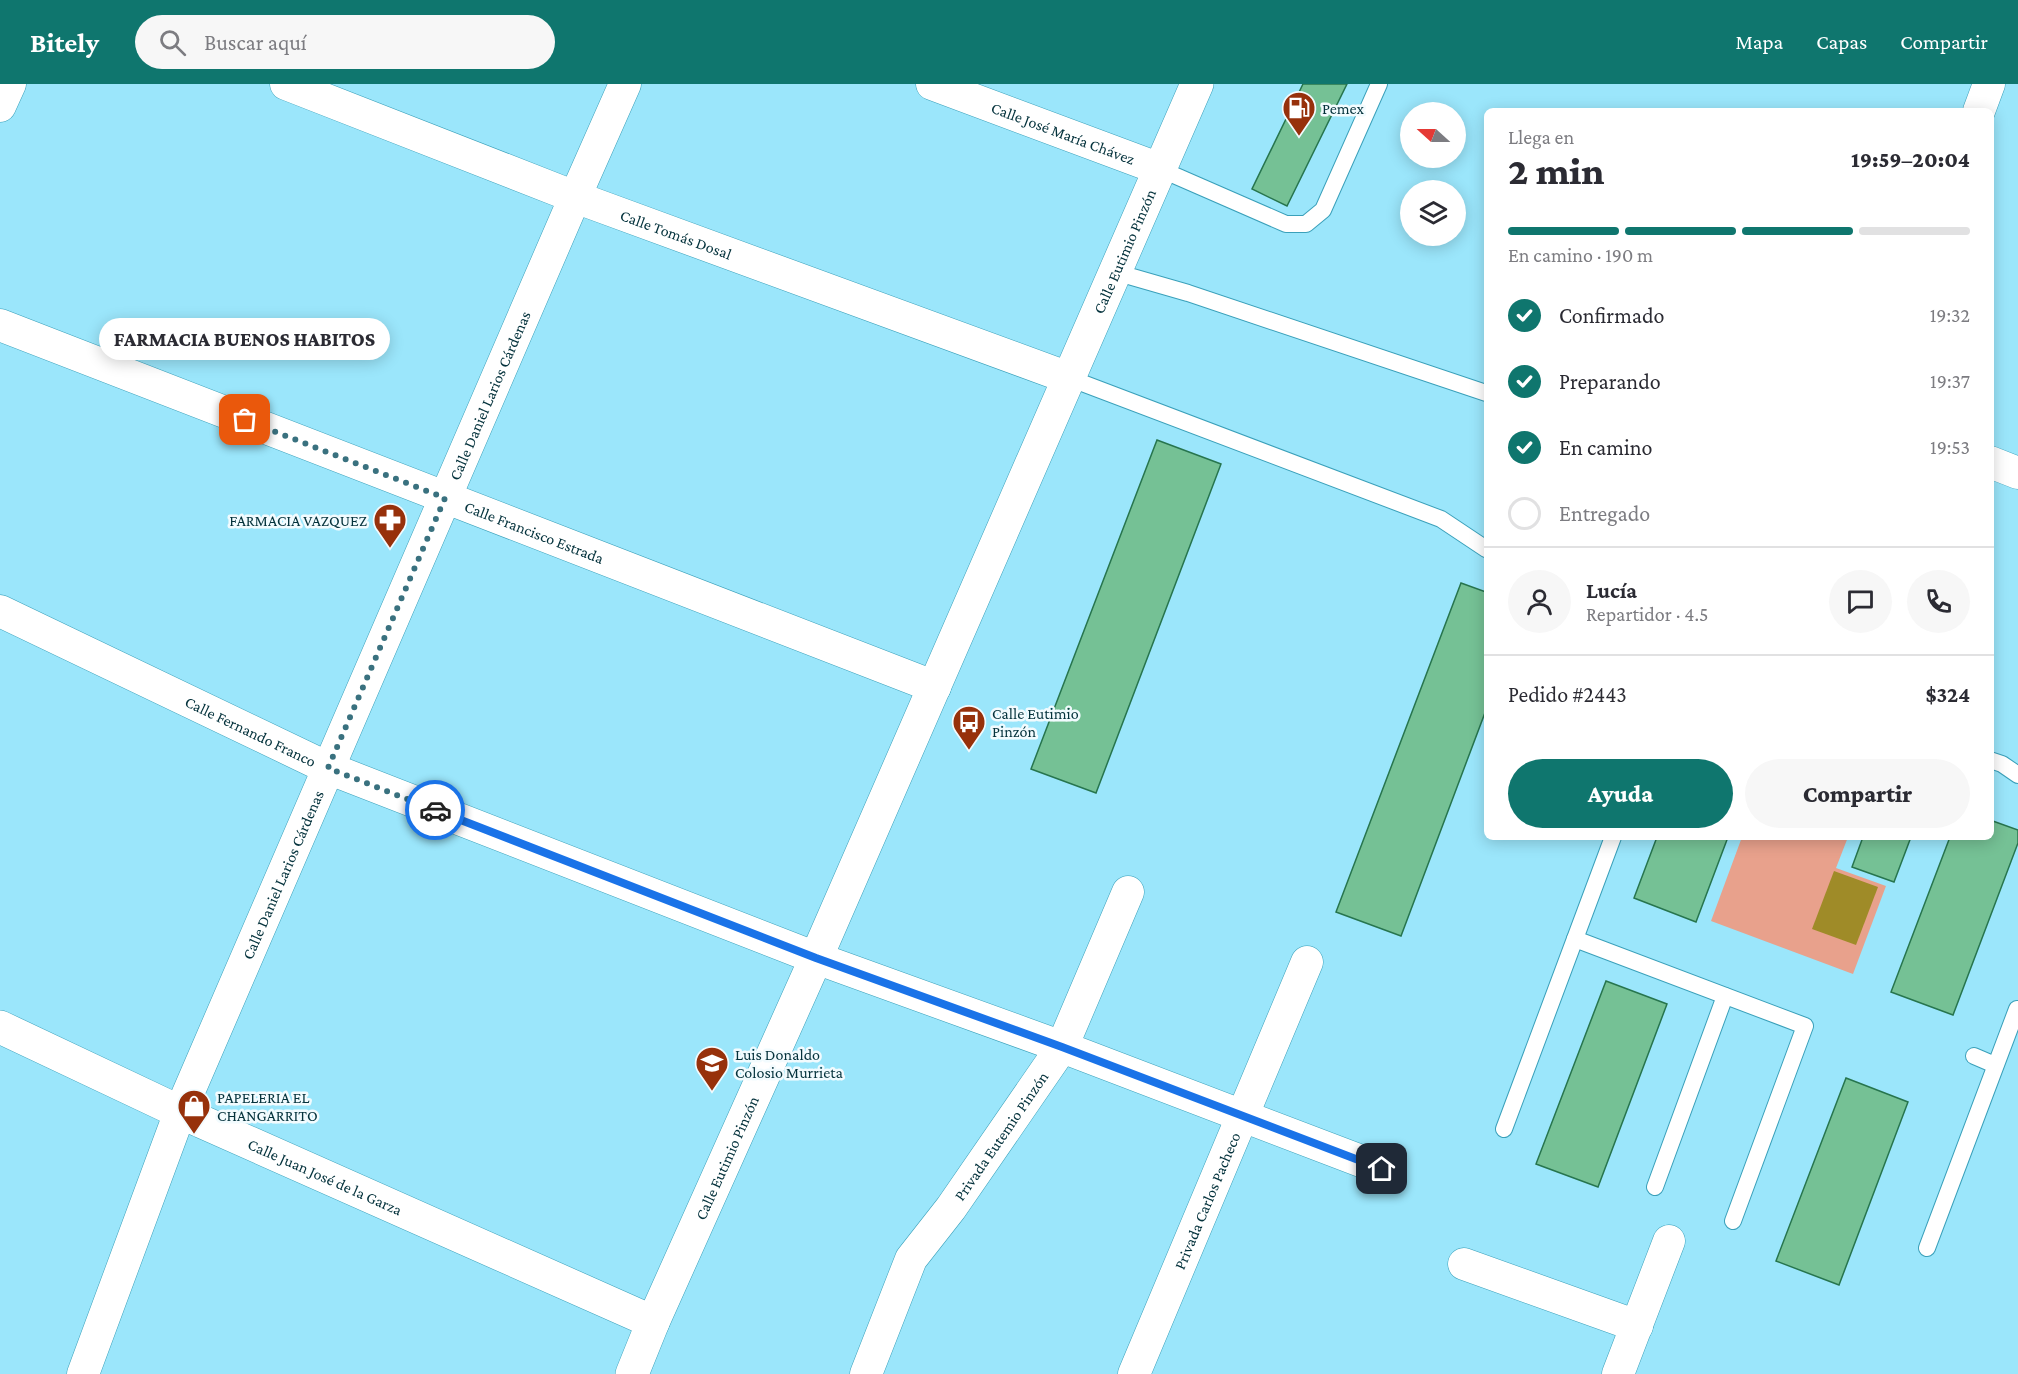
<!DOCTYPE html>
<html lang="es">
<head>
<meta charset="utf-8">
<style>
  body { margin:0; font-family:"Crimson Pro",serif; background:#f7f7f7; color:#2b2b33; height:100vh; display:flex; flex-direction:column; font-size:22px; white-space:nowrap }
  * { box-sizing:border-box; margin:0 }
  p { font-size:20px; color:#7c7c81 }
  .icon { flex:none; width:33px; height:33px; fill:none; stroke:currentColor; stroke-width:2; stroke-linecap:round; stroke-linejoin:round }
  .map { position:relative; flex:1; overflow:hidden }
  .details { position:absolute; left:1484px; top:24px; width:510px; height:732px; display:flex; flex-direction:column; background:#fff; border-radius:9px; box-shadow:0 3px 15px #0003 }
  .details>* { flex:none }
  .needle { width:39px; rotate:291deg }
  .tools { position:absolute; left:1400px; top:18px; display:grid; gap:12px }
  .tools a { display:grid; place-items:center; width:66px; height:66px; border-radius:50%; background:#fff; box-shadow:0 3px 15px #0003; font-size:30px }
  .pin { position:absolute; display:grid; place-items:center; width:51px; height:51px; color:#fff; margin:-26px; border-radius:12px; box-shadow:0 3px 9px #0006 }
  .courier { position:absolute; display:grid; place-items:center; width:60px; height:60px; margin:-30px; border:4px solid #1a73e8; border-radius:50%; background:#fff; color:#222; box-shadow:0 2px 8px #0007 }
  .bubble { position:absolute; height:42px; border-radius:21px; background:#fff; box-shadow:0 3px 15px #0003; font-size:20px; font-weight:800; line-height:42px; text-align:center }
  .summary em { font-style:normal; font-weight:800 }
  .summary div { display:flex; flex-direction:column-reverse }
  .summary { display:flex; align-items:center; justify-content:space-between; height:102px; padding:0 24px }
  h1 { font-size:39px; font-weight:800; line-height:45px }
  .bar { display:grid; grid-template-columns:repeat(4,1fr); gap:9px 6px; align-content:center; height:72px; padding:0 24px }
  .bar i { height:8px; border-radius:4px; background:#e1e1e2 }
  .bar .on { background:#0f766e }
  .bar p { grid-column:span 4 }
  .line { display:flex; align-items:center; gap:15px; padding:0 24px; border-top:2px solid #e1e1e2 }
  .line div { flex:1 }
  .round { display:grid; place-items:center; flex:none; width:63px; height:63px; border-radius:32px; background:#f7f7f7 }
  ol { padding:0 24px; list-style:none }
  li { display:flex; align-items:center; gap:18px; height:66px }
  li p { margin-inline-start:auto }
  li .icon { padding:6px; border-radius:50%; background:#0f766e; color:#fff; stroke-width:4 }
  li:last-child { color:#7c7c81 }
  li i { width:33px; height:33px; border:3px solid #e1e1e2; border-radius:50% }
  .primary-button { display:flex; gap:12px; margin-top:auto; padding:12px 24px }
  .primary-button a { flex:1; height:69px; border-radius:36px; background:#0f766e; color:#fff; font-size:24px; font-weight:800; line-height:69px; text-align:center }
  .primary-button a+a { background:#f7f7f7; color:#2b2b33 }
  header { display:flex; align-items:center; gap:36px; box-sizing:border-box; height:84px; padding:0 30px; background:#0f766e; color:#fff }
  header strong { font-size:28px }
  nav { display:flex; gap:33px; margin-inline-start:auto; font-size:21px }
  .search { width:420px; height:54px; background:#f7f7f7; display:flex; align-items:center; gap:15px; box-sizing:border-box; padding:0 21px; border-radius:33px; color:#7c7c81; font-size:22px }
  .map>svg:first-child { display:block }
  .green { fill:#e8a18c }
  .water { fill:#9f8b28 }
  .building { fill:#75c195; stroke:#27754e; stroke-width:1.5 }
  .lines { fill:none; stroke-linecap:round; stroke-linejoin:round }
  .service-casing { stroke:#3aa0ba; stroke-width:18 }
  .minor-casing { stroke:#3aa0ba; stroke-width:33 }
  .tertiary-casing { stroke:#3aa0ba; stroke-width:34 }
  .service { stroke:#fff; stroke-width:16 }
  .minor { stroke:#fff; stroke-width:32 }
  .tertiary { stroke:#fff; stroke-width:33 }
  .done { stroke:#39717f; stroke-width:6; stroke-dasharray:0 10.8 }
  .route { stroke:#1a73e8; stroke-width:8 }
  .labels { text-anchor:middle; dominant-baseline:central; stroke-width:5; stroke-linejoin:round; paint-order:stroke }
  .poi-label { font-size:16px; fill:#04323c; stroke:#f2fbfe; text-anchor:start }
  .street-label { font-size:16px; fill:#04323c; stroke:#f2fbfe }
</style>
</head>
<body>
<header>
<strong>Bitely</strong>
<div class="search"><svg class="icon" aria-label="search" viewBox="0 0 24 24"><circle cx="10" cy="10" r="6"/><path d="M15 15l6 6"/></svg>Buscar aquí</div>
<nav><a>Mapa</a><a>Capas</a><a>Compartir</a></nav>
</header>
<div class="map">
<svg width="2018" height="1290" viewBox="0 0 2018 1290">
  <rect width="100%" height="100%" fill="#9be6fb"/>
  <!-- green -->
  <polygon class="green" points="1742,753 1848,753 1836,784 1886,802 1853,890 1711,837"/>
  <!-- water -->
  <polygon class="water" points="1834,787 1878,803 1856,861 1812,845"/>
  <!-- building -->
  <g class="building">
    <polygon points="1303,0 1347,0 1287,122 1252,105"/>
    <polygon points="1157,356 1221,380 1096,709 1031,685"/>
    <polygon points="1461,499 1486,508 1486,626 1401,852 1336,828"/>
    <polygon points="1990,736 2018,746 2018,759 1953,931 1891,908 1950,753 1990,753"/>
    <polygon points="1657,753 1728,753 1696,838 1634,814"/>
    <polygon points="1863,753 1911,753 1894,798 1852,783"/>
    <polygon points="1606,897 1667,920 1598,1103 1536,1080"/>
    <polygon points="1846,994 1908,1018 1839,1201 1776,1177"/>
  </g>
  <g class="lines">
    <!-- service casing -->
    <g class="service-casing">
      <g id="service">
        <polyline points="1160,85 1286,140 1306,140 1323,126 1379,0"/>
        <polyline points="1115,188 1188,209 1486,309"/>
        <polyline points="1069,294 1441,435 1486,465"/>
        <polyline points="1990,676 2002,680 2018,691"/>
        <polyline points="1575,855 1805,942 1733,1137"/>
        <polyline points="1974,972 1995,981"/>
        <polyline points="1504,1045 1613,753"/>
        <polyline points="1655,1103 1725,912"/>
        <polyline points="1927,1164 2017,925"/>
      </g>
    </g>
    <!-- minor casing -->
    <g class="minor-casing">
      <g id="minor">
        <path id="s1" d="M286 0 575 113 1069 294"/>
        <path id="s2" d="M932 0 1160 85"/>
        <polyline points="0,22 10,0"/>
        <polyline points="1979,27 1989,0"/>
        <path id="s3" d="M0 241 935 603"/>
        <polyline points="1990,378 2018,389"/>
        <path id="s4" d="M0 527 328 684 816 874 1062 963 1382 1085"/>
        <polyline points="1464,1180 1637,1242"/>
        <path id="s5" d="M83 1290 180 1028 575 113 625 0"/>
        <path id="s6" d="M866 1290 911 1175 951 1124 1062 963 1128 808"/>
        <path id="s7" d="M1134 1290 1307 878"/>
        <polyline points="1618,1290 1669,1157"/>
      </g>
    </g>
    <!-- tertiary casing -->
    <g class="tertiary-casing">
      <g id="tertiary">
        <path id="s8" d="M0 943 180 1028 653 1238"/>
        <path id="s9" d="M632 1290 653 1238 816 874 1197 0"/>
      </g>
    </g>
    <!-- service -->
    <use href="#service" class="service"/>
    <!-- minor -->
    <use href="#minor" class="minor"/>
    <!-- tertiary -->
    <use href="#tertiary" class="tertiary"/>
  </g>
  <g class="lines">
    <!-- done -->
    <polyline class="done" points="245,336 445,414 328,684 435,726"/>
    <!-- route -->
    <polyline class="route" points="435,726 816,874 1062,963 1382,1085"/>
  </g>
  <!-- icons -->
  <defs>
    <g id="fuel-pin" transform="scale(1.725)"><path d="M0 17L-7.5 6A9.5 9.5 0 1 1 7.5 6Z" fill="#97310b" stroke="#f2fbfe"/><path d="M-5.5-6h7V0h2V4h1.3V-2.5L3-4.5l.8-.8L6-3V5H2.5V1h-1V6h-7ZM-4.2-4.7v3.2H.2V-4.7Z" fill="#fff"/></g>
    <g id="pharmacy-pin" transform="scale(1.725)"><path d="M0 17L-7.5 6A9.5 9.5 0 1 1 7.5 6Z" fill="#97310b" stroke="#f2fbfe"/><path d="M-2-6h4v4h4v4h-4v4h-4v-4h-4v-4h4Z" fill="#fff"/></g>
    <g id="bus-pin" transform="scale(1.725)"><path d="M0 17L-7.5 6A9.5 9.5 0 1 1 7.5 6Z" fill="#97310b" stroke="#f2fbfe"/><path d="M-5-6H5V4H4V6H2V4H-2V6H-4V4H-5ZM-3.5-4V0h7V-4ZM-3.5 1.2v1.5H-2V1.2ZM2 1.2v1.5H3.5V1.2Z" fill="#fff"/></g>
    <g id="school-pin" transform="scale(1.725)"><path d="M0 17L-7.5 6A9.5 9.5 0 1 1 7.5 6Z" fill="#97310b" stroke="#f2fbfe"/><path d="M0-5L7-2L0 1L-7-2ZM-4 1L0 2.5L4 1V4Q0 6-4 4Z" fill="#fff"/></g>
    <g id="shop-pin" transform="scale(1.725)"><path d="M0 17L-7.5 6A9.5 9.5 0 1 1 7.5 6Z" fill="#97310b" stroke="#f2fbfe"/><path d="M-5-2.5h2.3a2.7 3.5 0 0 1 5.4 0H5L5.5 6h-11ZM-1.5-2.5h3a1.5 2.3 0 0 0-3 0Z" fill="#fff"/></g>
  </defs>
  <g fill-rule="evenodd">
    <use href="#fuel-pin" x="1299" y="24"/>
    <use href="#pharmacy-pin" x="390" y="436"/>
    <use href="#bus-pin" x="969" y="638"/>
    <use href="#school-pin" x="712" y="979"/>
    <use href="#shop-pin" x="194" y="1022"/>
  </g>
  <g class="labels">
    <!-- poi labels -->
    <g class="poi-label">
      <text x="1322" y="24">Pemex</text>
      <text x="367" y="436" text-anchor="end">FARMACIA VAZQUEZ</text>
      <text x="992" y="629">Calle Eutimio<tspan x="992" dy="18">Pinzón</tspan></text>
      <text x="735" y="970">Luis Donaldo<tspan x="735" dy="18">Colosio Murrieta</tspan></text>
      <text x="217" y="1013">PAPELERIA EL<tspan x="217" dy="18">CHANGARRITO</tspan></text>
    </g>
    <!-- street labels -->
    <g class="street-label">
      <text stroke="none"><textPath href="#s2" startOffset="140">Calle José María Chávez</textPath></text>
      <text stroke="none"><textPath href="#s1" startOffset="418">Calle Tomás Dosal</textPath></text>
      <text stroke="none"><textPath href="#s9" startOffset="1226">Calle Eutimio Pinzón</textPath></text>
      <text stroke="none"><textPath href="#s5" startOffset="1060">Calle Daniel Larios Cárdenas</textPath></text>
      <text stroke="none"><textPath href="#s3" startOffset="573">Calle Francisco Estrada</textPath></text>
      <text stroke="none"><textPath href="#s4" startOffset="278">Calle Fernando Franco</textPath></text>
      <text stroke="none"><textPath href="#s5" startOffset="538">Calle Daniel Larios Cárdenas</textPath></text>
      <text stroke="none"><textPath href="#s6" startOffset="276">Privada Eutemio Pinzón</textPath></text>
      <text stroke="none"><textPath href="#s9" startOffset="236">Calle Eutimio Pinzón</textPath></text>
      <text stroke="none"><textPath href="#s8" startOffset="358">Calle Juan José de la Garza</textPath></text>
      <text stroke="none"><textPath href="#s7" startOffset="188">Privada Carlos Pacheco</textPath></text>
    </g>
  </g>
</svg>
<div class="tools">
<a><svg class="needle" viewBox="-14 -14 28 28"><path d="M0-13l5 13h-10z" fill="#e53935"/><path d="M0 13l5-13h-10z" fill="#7c7c81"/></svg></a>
<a><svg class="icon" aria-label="layers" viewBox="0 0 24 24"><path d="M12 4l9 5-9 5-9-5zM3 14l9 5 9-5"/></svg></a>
</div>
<div class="pin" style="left:245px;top:336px;background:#ea580c"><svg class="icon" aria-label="bag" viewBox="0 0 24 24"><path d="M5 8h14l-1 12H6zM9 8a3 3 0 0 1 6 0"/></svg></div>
<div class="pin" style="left:1382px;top:1085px;background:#1f2937"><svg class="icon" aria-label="home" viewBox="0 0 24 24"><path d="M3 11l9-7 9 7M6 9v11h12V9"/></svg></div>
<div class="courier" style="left:435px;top:726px"><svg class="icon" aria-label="car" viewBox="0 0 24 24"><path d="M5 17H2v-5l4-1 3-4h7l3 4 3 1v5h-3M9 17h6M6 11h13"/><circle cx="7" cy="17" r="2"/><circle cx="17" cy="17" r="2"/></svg></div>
<div class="bubble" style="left:99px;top:234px;width:291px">FARMACIA BUENOS HABITOS</div>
<section class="details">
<div class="summary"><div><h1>2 min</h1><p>Llega en</p></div><em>19:59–20:04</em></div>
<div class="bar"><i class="on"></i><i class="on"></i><i class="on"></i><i></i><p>En camino · 190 m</p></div>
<ol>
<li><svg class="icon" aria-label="check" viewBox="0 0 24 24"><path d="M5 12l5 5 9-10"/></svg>Confirmado<p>19:32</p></li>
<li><svg class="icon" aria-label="check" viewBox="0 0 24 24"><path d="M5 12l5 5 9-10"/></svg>Preparando<p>19:37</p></li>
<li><svg class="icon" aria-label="check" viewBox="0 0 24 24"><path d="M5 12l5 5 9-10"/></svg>En camino<p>19:53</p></li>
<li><i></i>Entregado</li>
</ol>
<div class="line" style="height:108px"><a class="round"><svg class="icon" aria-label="person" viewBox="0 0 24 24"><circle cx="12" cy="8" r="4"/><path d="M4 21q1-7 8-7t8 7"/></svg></a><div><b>Lucía</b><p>Repartidor · 4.5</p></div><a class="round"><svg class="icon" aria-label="chat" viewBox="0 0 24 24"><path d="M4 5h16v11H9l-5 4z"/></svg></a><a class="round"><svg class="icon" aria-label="phone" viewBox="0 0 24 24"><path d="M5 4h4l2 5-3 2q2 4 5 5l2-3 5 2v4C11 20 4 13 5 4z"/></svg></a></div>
<div class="line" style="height:78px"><div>Pedido #2443</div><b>$324</b></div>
<div class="primary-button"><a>Ayuda</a><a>Compartir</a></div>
</section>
</div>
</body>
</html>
